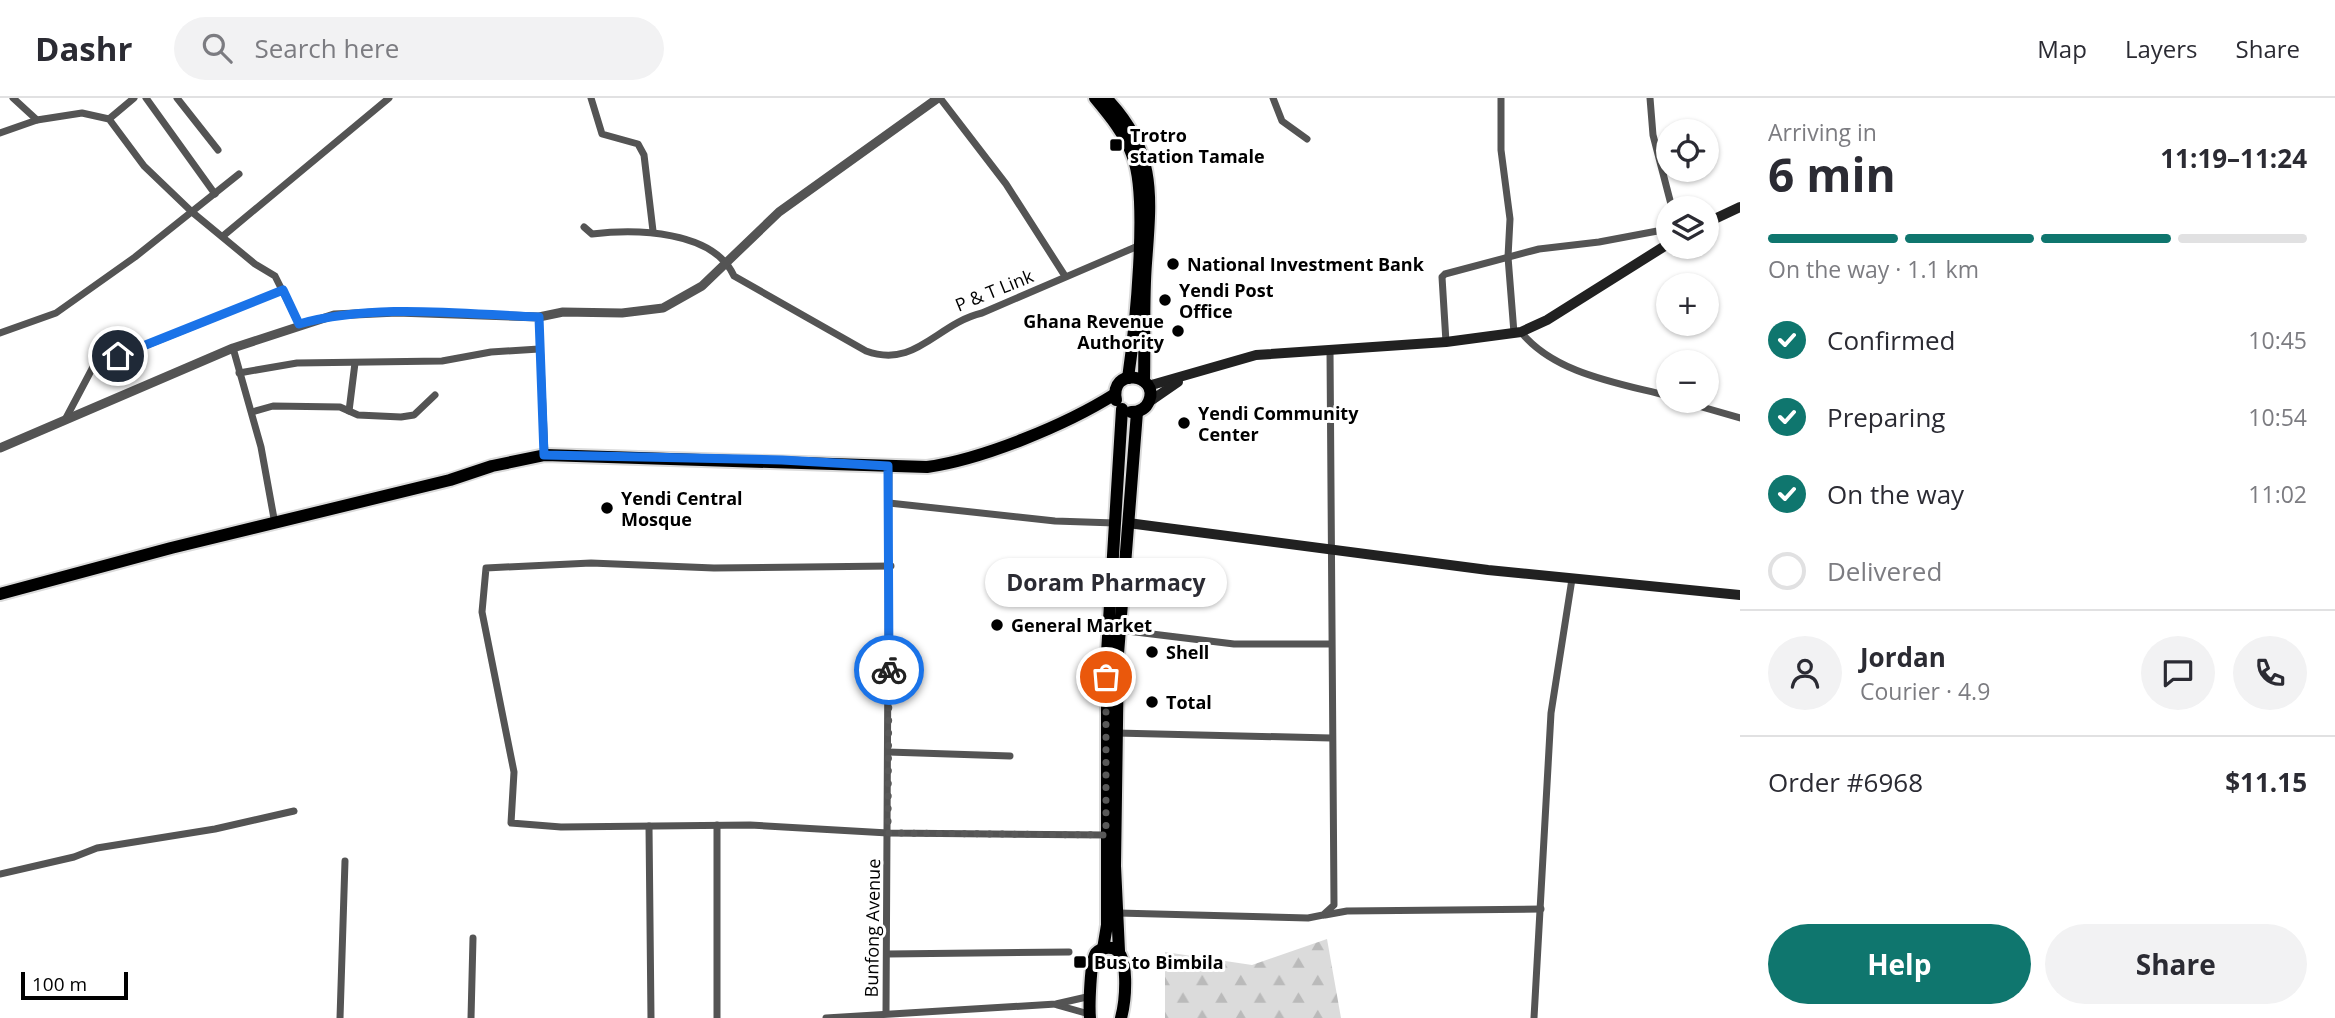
<!DOCTYPE html>
<html lang="en">
<head>
<meta charset="utf-8">
<style>
  body { margin:0; font-family:"Open Sans",sans-serif; background:#f2f2f3; color:#2b2b33; height:100vh; display:flex; flex-direction:column; font-size:26px; white-space:nowrap }
  * { box-sizing:border-box; margin:0 }
  p { font-size:23px; color:#7c7c81 }
  .icon { flex:none; width:38px; height:38px; fill:none; stroke:currentColor; stroke-width:2; stroke-linecap:round; stroke-linejoin:round }
  .map { position:relative; flex:1; overflow:hidden }
  .sheet { display:flex; flex-direction:column; background:#fff; width:595px }
  .sheet>* { flex:none }
  .tools { position:absolute; left:1656px; top:21px; display:grid; gap:14px }
  .tools a { display:grid; place-items:center; width:63px; height:63px; border-radius:50%; background:#fff; box-shadow:0 2px 5px #0004; font-size:35px }
  .scale { position:absolute; left:21px; bottom:18px; width:107px; box-sizing:border-box; padding-left:7px; border:4px solid #000; border-top:0; font-size:19px; line-height:24px; white-space:nowrap; color:#000; -webkit-text-stroke:5px #fff; paint-order:stroke }
  .pin { position:absolute; display:grid; place-items:center; width:60px; height:60px; color:#fff; margin:-30px; border:4px solid #fff; border-radius:50%; box-shadow:0 2px 7px #0007 }
  .courier { position:absolute; display:grid; place-items:center; width:70px; height:70px; margin:-35px; border:5px solid #1a73e8; border-radius:50%; background:#fff; color:#222; box-shadow:0 2px 9px #0007 }
  .bubble { position:absolute; height:49px; border-radius:24px; background:#fff; box-shadow:0 2px 5px #0004; font-size:23px; font-weight:700; line-height:49px; text-align:center }
  .overview em { font-style:normal; font-weight:700 }
  .overview div { display:flex; flex-direction:column-reverse }
  .overview { display:flex; align-items:center; justify-content:space-between; height:119px; padding:0 28px }
  h1 { font-size:46px; font-weight:700; line-height:52px }
  .bar { display:grid; grid-template-columns:repeat(4,1fr); gap:10px 7px; align-content:center; height:84px; padding:0 28px }
  .bar i { height:9px; border-radius:5px; background:#e1e1e2 }
  .bar .current { background:#0f766e }
  .bar p { grid-column:span 4 }
  .line { display:flex; align-items:center; gap:18px; padding:0 28px; border-top:2px solid #e1e1e2 }
  .line div { flex:1 }
  .round { display:grid; place-items:center; flex:none; width:74px; height:74px; border-radius:37px; background:#f2f2f3 }
  ol { padding:0 28px; list-style:none }
  li { display:flex; align-items:center; gap:21px; height:77px }
  li p { margin-inline-start:auto }
  li .icon { padding:7px; border-radius:50%; background:#0f766e; color:#fff; stroke-width:4 }
  li:last-child { color:#7c7c81 }
  li i { width:38px; height:38px; border:4px solid #e1e1e2; border-radius:50% }
  .button { display:flex; gap:14px; margin-top:auto; padding:14px 28px }
  .button a { flex:1; height:80px; border-radius:42px; background:#0f766e; color:#fff; font-size:28px; font-weight:700; line-height:80px; text-align:center }
  .button a+a { background:#f2f2f3; color:#2b2b33 }
  header { display:flex; align-items:center; gap:42px; box-sizing:border-box; height:98px; padding:0 35px; background:#fff; border-bottom:2px solid #e1e1e2 }
  header strong { font-size:33px }
  nav { display:flex; gap:38px; margin-inline-start:auto; font-size:24px }
  .search { width:490px; height:63px; background:#f2f2f3; display:flex; align-items:center; gap:18px; box-sizing:border-box; padding:0 24px; border-radius:38px; color:#7c7c81; font-size:26px }
  main { display:flex; flex:1; min-height:0 }
  .map>svg:first-child { display:block }
  .forest { fill:url(#forest-firs) }
  .lines { fill:none; stroke-linecap:round; stroke-linejoin:round }
  .trunk-casing { stroke:#dbdbdb; stroke-width:16 }
  .minor { stroke:#545454; stroke-width:7 }
  .tertiary { stroke:#545454; stroke-width:9 }
  .secondary { stroke:#212121; stroke-width:10 }
  .trunk { stroke:#000; stroke-width:12 }
  .done { stroke:#595959; stroke-width:7; stroke-dasharray:0 12.6 }
  .route { stroke:#1a73e8; stroke-width:9 }
  .poi-dot { fill:#000; stroke:#fff; stroke-width:2.5 }
  .labels { text-anchor:middle; dominant-baseline:central; stroke-width:6; stroke-linejoin:round; paint-order:stroke }
  .poi-label { font-size:18px; font-weight:bold; fill:#000; stroke:#fff; text-anchor:start }
  .street-label { font-size:18px; fill:#000; stroke:#fff }
</style>
</head>
<body>
<header>
<strong>Dashr</strong>
<div class="search"><svg class="icon" aria-label="search" viewBox="0 0 24 24"><circle cx="10" cy="10" r="6"/><path d="M15 15l6 6"/></svg>Search here</div>
<nav><a>Map</a><a>Layers</a><a>Share</a></nav>
</header>
<main>
<div class="map">
<svg width="1740" height="920" viewBox="0 0 1740 920">
  <defs>
    <pattern id="forest-firs" width="22" height="20" patternUnits="userSpaceOnUse" patternTransform="scale(1.75)"><rect width="22" height="20" fill="#dbdbdb"/><path d="M5 1l3.5 6h-7zM16 11l3.5 6h-7z" fill="#bababa"/></pattern>
  </defs>
  <rect width="100%" height="100%" fill="#fff"/>
  <!-- forest -->
  <polygon class="forest" points="1327,841 1341,920 1165,920 1165,854 1252,867"/>
  <g class="lines">
    <!-- trunk casing -->
    <g class="trunk-casing">
      <g id="trunk">
        <path d="M1095 0C1110 18 1125 36 1133 59 1149 101 1135 232 1128 280"/>
        <path d="M1106 0C1157 53 1151 98 1146 165 1143 204 1145 244 1144 283"/>
        <path d="M1116 302C1109 268 1160 276 1149 303 1146 311 1139 314 1131 314"/>
        <path d="M0 496 171 450 450 382 492 368 545 357 927 369C983 361 1066 327 1115 296"/>
        <polyline points="1103,851 1107,827 1107,555 1122,311"/>
        <polyline points="1119,853 1115,768 1118,556 1137,314"/>
        <path d="M1090 920C1089 910 1090 862 1096 855 1100 851 1106 849 1112 850 1131 854 1125 905 1121 920"/>
      </g>
    </g>
    <!-- minor -->
    <g class="minor">
      <polyline points="13,0 37,22 82,15 109,21 144,68 192,114 255,166 275,178 299,226"/>
      <polyline points="146,0 215,96"/>
      <polyline points="177,0 218,52"/>
      <polyline points="591,0 602,36 638,46 644,57 653,133"/>
      <polyline points="940,0 1006,86 1065,178"/>
      <polyline points="1273,0 1282,23 1307,41"/>
      <polyline points="1501,0 1501,52 1510,121 1508,159 1514,235"/>
      <polyline points="1650,0 1653,37 1672,110"/>
      <polyline points="109,21 134,0"/>
      <polyline points="0,35 37,22"/>
      <path d="M584 129 592 136C636 131 713 132 734 178L866 253C916 271 936 226 982 215L1138 148"/>
      <polyline points="223,138 389,0"/>
      <polyline points="539,219 545,357"/>
      <path d="M1521 234C1555 276 1619 285 1668 298"/>
      <polyline points="0,235 56,215 135,159 239,76"/>
      <polyline points="1446,244 1442,179 1445,176 1539,151 1599,144 1668,131"/>
      <polyline points="233,250 261,349 275,426"/>
      <polyline points="239,275 297,265 442,263 491,254 539,251"/>
      <polyline points="1681,303 1740,320"/>
      <polyline points="349,313 355,265"/>
      <polyline points="252,314 273,308 340,309 358,317 401,319 414,317 435,297"/>
      <polyline points="66,320 93,269 283,192"/>
      <polyline points="889,405 1055,423 1115,425"/>
      <polyline points="891,468 714,470 591,465 486,470 482,514 514,674 511,725 561,729 750,727 888,735 1106,737"/>
      <polyline points="1119,532 1234,546 1331,546"/>
      <polyline points="1116,635 1331,640"/>
      <polyline points="888,654 1010,658"/>
      <polyline points="717,727 717,920"/>
      <polyline points="649,728 651,920"/>
      <polyline points="0,776 74,759 97,750 215,731 294,713"/>
      <polyline points="1118,815 1308,820 1323,817 1334,807 1330,252"/>
      <polyline points="1325,817 1347,813 1541,811"/>
      <polyline points="888,856 1069,854"/>
      <polyline points="1057,907 1089,916"/>
      <polyline points="886,915 889,368"/>
      <polyline points="340,920 345,763"/>
      <polyline points="471,920 473,840"/>
      <polyline points="826,920 1056,906 1091,898"/>
      <polyline points="1534,920 1551,615 1572,481"/>
    </g>
    <!-- tertiary -->
    <polyline class="tertiary" points="0,350 233,250 334,217 397,214 539,219 563,214 622,215 663,210 702,188 779,114 938,0"/>
    <!-- secondary -->
    <g class="secondary">
      <polyline points="1706,125 1740,109"/>
      <polyline points="1148,288 1256,257 1446,244 1521,234 1547,222 1668,146"/>
      <polyline points="1149,304 1178,284"/>
      <polyline points="1128,425 1488,472 1740,497"/>
    </g>
    <!-- trunk -->
    <use href="#trunk" class="trunk"/>
  </g>
  <g class="lines">
    <!-- done -->
    <polyline class="done" points="889,572 888,735 1106,737 1106,579"/>
    <!-- route -->
    <path class="route" d="M118 258 283 192 299 226C376 205 460 216 539 219L544 357 782 362 888 368 889 572"/>
  </g>
  <!-- markers -->
  <g class="poi-dot">
    <rect x="1109" y="40" width="14" height="14" rx="3.5"/>
    <circle cx="1173" cy="166" r="7"/>
    <circle cx="1165" cy="202" r="7"/>
    <circle cx="1178" cy="233" r="7"/>
    <circle cx="1184" cy="325" r="7"/>
    <circle cx="607" cy="410" r="7"/>
    <circle cx="997" cy="527" r="7"/>
    <circle cx="1152" cy="554" r="7"/>
    <circle cx="1152" cy="604" r="7"/>
    <rect x="1073" y="857" width="14" height="14" rx="3.5"/>
  </g>
  <g class="labels">
    <!-- poi labels -->
    <g class="poi-label">
      <text x="1130" y="37">Trotro<tspan x="1130" dy="21">station Tamale</tspan></text>
      <text x="1187" y="166">National Investment Bank</text>
      <text x="1179" y="192">Yendi Post<tspan x="1179" dy="21">Office</tspan></text>
      <text x="1164" y="223" text-anchor="end">Ghana Revenue<tspan x="1164" dy="21">Authority</tspan></text>
      <text x="1198" y="315">Yendi Community<tspan x="1198" dy="21">Center</tspan></text>
      <text x="621" y="400">Yendi Central<tspan x="621" dy="21">Mosque</tspan></text>
      <text x="1011" y="527">General Market</text>
      <text x="1166" y="554">Shell</text>
      <text x="1166" y="604">Total</text>
      <text x="1094" y="864">Bus to Bimbila</text>
    </g>
    <!-- street labels -->
    <g class="street-label">
      <text transform="translate(994 192) rotate(-22)">P &amp; T Link</text>
      <text transform="translate(872 830) rotate(-89)">Bunfong Avenue</text>
    </g>
  </g>
</svg>
<div class="tools">
<a><svg class="icon" aria-label="locate" viewBox="0 0 24 24"><circle cx="12" cy="12" r="6"/><path d="M12 2v4M12 18v4M2 12h4M18 12h4"/></svg></a>
<a><svg class="icon" aria-label="layers" viewBox="0 0 24 24"><path d="M12 4l9 5-9 5-9-5zM3 14l9 5 9-5"/></svg></a>
<a>+</a>
<a>−</a>
</div>
<div class="scale">100 m</div>
<div class="pin" style="left:1106px;top:579px;background:#ea580c"><svg class="icon" aria-label="bag" viewBox="0 0 24 24"><path d="M5 8h14l-1 12H6zM9 8a3 3 0 0 1 6 0"/></svg></div>
<div class="pin" style="left:118px;top:258px;background:#1f2937"><svg class="icon" aria-label="home" viewBox="0 0 24 24"><path d="M3 11l9-7 9 7M6 9v11h12V9"/></svg></div>
<div class="courier" style="left:889px;top:572px"><svg class="icon" aria-label="bike" viewBox="0 0 24 24"><circle cx="6" cy="16" r="4"/><circle cx="18" cy="16" r="4"/><path d="M6 16l4-8h5l3 8M10 8l3 8H6M13 5h3"/></svg></div>
<div class="bubble" style="left:985px;top:460px;width:242px">Doram Pharmacy</div>
</div>
<section class="sheet">
<div class="overview"><div><h1>6 min</h1><p>Arriving in</p></div><em>11:19–11:24</em></div>
<div class="bar"><i class="current"></i><i class="current"></i><i class="current"></i><i></i><p>On the way · 1.1 km</p></div>
<ol>
<li><svg class="icon" aria-label="check" viewBox="0 0 24 24"><path d="M5 12l5 5 9-10"/></svg>Confirmed<p>10:45</p></li>
<li><svg class="icon" aria-label="check" viewBox="0 0 24 24"><path d="M5 12l5 5 9-10"/></svg>Preparing<p>10:54</p></li>
<li><svg class="icon" aria-label="check" viewBox="0 0 24 24"><path d="M5 12l5 5 9-10"/></svg>On the way<p>11:02</p></li>
<li><i></i>Delivered</li>
</ol>
<div class="line" style="height:126px"><a class="round"><svg class="icon" aria-label="person" viewBox="0 0 24 24"><circle cx="12" cy="8" r="4"/><path d="M4 21q1-7 8-7t8 7"/></svg></a><div><b>Jordan</b><p>Courier · 4.9</p></div><a class="round"><svg class="icon" aria-label="chat" viewBox="0 0 24 24"><path d="M4 5h16v11H9l-5 4z"/></svg></a><a class="round"><svg class="icon" aria-label="phone" viewBox="0 0 24 24"><path d="M5 4h4l2 5-3 2q2 4 5 5l2-3 5 2v4C11 20 4 13 5 4z"/></svg></a></div>
<div class="line" style="height:91px"><div>Order #6968</div><b>$11.15</b></div>
<div class="button"><a>Help</a><a>Share</a></div>
</section>
</main>
</body>
</html>
